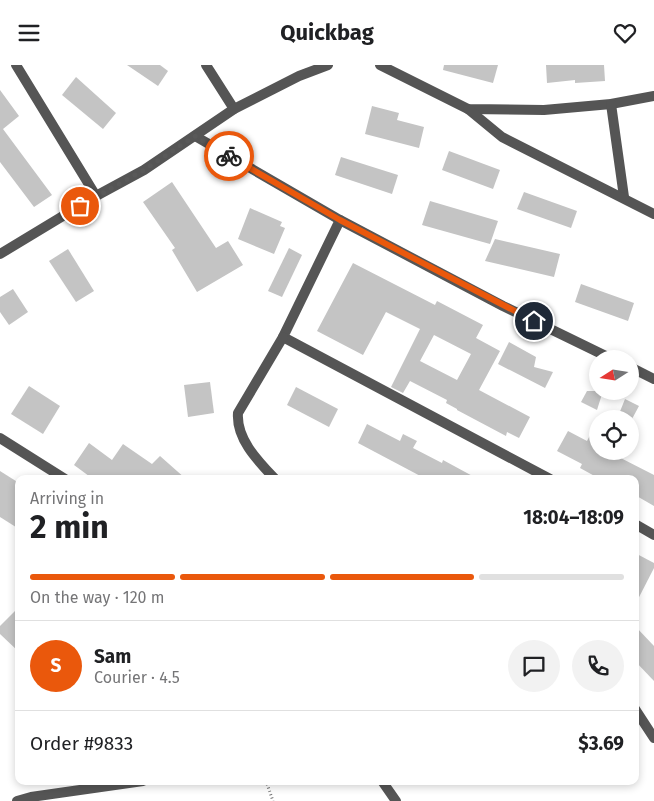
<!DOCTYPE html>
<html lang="en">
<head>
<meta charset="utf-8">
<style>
  body { margin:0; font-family:"Fira Sans",sans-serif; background:#f2f2f2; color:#202124; height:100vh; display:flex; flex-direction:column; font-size:19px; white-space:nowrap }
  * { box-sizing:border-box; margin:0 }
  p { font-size:16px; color:#757577 }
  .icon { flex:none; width:28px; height:28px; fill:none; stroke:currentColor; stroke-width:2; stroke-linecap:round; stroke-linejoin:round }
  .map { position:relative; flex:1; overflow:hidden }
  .details { position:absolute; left:15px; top:410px; width:624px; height:310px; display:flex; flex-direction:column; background:#fff; border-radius:10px; box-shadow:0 2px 8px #0003 }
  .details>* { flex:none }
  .needle { width:32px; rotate:258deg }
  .controls { position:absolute; left:589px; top:285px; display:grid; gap:10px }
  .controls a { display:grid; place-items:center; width:50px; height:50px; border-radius:50%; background:#fff; box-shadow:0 2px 8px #0003; font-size:25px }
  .pin { position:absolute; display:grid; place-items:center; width:42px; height:42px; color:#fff; margin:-21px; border:2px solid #fff; border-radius:50%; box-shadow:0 1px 5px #0007 }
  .courier { position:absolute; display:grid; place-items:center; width:50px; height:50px; margin:-25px; border:4px solid #ea580c; border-radius:50%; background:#fff; color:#222; box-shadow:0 1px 6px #0007 }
  .summary em { font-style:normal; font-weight:700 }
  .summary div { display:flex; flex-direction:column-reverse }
  .summary { display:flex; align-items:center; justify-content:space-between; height:85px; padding:0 15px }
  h1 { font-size:32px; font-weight:700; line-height:38px }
  .bar { display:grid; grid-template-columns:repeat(4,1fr); gap:8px 5px; align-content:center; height:60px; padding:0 15px }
  .bar i { height:6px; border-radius:4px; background:#e0e0e0 }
  .bar .selected { background:#ea580c }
  .bar p { grid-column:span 4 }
  .line { display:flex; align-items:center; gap:12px; padding:0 15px; border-top:1px solid #e0e0e0 }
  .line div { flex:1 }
  .round { display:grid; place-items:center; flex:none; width:52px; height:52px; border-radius:26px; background:#f2f2f2 }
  header { display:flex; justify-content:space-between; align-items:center; height:65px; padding:0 15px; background:#fff; font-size:22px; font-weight:700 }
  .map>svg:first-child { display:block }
  .building { fill:#c4c4c4; fill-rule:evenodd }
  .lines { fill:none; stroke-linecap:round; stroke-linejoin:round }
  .path { stroke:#777; stroke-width:3; stroke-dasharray:1 2.5; stroke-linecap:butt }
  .street { stroke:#555; stroke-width:10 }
  .done { stroke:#595959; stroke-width:5; stroke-dasharray:0 9 }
  .route { stroke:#ea580c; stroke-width:6 }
</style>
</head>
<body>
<header><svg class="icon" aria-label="menu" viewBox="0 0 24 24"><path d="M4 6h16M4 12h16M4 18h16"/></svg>Quickbag<svg class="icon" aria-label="heart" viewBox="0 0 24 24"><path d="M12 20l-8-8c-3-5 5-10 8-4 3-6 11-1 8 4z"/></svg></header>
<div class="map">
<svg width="654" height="736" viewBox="0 0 654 736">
  <rect width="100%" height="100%" fill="#fff"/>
  <!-- building -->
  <g class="building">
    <polygon points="127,0 160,0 168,6 158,21"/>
    <polygon points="444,0 498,0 493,18 443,5"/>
    <polygon points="546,0 604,0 605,16 575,18 575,15 547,18"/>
    <polygon points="76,12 116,48 103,64 62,30"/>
    <polygon points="0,25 19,51 3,64 52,130 34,142 0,97"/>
    <polygon points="372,41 399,48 397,55 424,62 419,83 365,69"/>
    <polygon points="449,86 500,105 493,124 442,105"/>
    <polygon points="341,92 398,110 392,129 335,110"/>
    <polygon points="172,117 216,183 228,176 243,200 197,227 172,185 175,183 143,137"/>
    <polygon points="524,127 577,146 571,163 517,144"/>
    <polygon points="430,136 498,156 490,179 422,160"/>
    <polygon points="250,143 282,157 280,161 285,163 274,189 238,174"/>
    <polygon points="495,174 560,189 554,212 485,196"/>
    <polygon points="289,183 302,190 282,232 268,226"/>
    <polygon points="68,184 94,226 76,237 49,196"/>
    <path d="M353 198 435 240 437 236 483 260 476 273 500 286 479 325 530 352 519 373 507 367 506 371 457 345V344L446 338 447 335 410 316 403 328 391 322 420 264 386 247 363 290 317 266ZM434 270 471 289 457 315 420 296Z"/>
    <polygon points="581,219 634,238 628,256 575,237"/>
    <polygon points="13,224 28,247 9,260 0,247 0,232"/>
    <polygon points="509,277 536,292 534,302 553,307 545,323 498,299"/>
    <polygon points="210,317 214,348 188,352 184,320"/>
    <polygon points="29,321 60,341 43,369 11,349"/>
    <polygon points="296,322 338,344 329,362 287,340"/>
    <polygon points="587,326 603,326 597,345 581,337"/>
    <polygon points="625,334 639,341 632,354 617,354"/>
    <polygon points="598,355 598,386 607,386 654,410 654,441 635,430 635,414 600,414 580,403 582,399 557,386 568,366 587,376"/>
    <polygon points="367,359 400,376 403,369 417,376 413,383 442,398 443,395 478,414 426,414 358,378"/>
    <polygon points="89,378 112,395 123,379 152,399 160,391 186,414 93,414 74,400"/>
    <polygon points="0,406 19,418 19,464 0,452"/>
    <polygon points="635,488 654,498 654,503 635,540"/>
    <polygon points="19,542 19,587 0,569 0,561"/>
    <polygon points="635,561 654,581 654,616 635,596"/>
  </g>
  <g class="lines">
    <!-- path -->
    <polyline class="path" points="266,716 273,736"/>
    <!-- street -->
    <g class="street">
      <polyline points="16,0 96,131"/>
      <polyline points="206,0 234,44"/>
      <polyline points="380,0 468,44 544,45 611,39 654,31"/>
      <polyline points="611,39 624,132"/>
      <polyline points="468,44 502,72 654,149"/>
      <polyline points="195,71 340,155 503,241 612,294"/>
      <polyline points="340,155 283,272 550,414"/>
      <polyline points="0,189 96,131 144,105 234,44 299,11 328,0"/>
      <polyline points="630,302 654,314"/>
      <polyline points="0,373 65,414"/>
      <path d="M275 414C258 396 236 374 238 348L283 272"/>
      <polyline points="635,459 654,470"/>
      <polyline points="635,644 654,673"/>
      <polyline points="382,716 396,736"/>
      <polyline points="17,736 31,732 143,716"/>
    </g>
  </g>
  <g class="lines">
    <!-- done -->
    <polyline class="done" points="80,141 144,105 195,71 229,91"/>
    <!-- route -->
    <polyline class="route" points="229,91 340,155 534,256"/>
  </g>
</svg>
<div class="controls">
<a><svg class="needle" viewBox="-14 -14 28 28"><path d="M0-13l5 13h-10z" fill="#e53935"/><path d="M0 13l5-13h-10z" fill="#757577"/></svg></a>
<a><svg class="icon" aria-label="locate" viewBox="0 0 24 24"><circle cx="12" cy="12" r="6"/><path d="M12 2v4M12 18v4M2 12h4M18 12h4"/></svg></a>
</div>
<div class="pin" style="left:80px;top:141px;background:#ea580c"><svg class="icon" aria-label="bag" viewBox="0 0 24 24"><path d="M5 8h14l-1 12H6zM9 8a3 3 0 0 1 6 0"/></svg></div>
<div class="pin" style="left:534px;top:256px;background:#1f2937"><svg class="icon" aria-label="home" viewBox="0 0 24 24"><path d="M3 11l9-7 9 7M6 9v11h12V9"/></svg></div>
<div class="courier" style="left:229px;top:91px"><svg class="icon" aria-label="bike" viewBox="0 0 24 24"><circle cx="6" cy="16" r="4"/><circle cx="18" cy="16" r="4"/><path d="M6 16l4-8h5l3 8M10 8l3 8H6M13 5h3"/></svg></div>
<section class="details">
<div class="summary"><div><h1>2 min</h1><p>Arriving in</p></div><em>18:04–18:09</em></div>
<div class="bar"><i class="selected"></i><i class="selected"></i><i class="selected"></i><i></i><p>On the way · 120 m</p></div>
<div class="line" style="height:90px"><b class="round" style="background:#ea580c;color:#fff">S</b><div><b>Sam</b><p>Courier · 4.5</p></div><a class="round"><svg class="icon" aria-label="chat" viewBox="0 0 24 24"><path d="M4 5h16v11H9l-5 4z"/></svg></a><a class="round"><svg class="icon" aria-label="phone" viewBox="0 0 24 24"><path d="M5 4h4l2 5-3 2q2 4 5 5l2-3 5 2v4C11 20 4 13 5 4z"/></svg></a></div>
<div class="line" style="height:65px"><div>Order #9833</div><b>$3.69</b></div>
</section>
</div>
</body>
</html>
